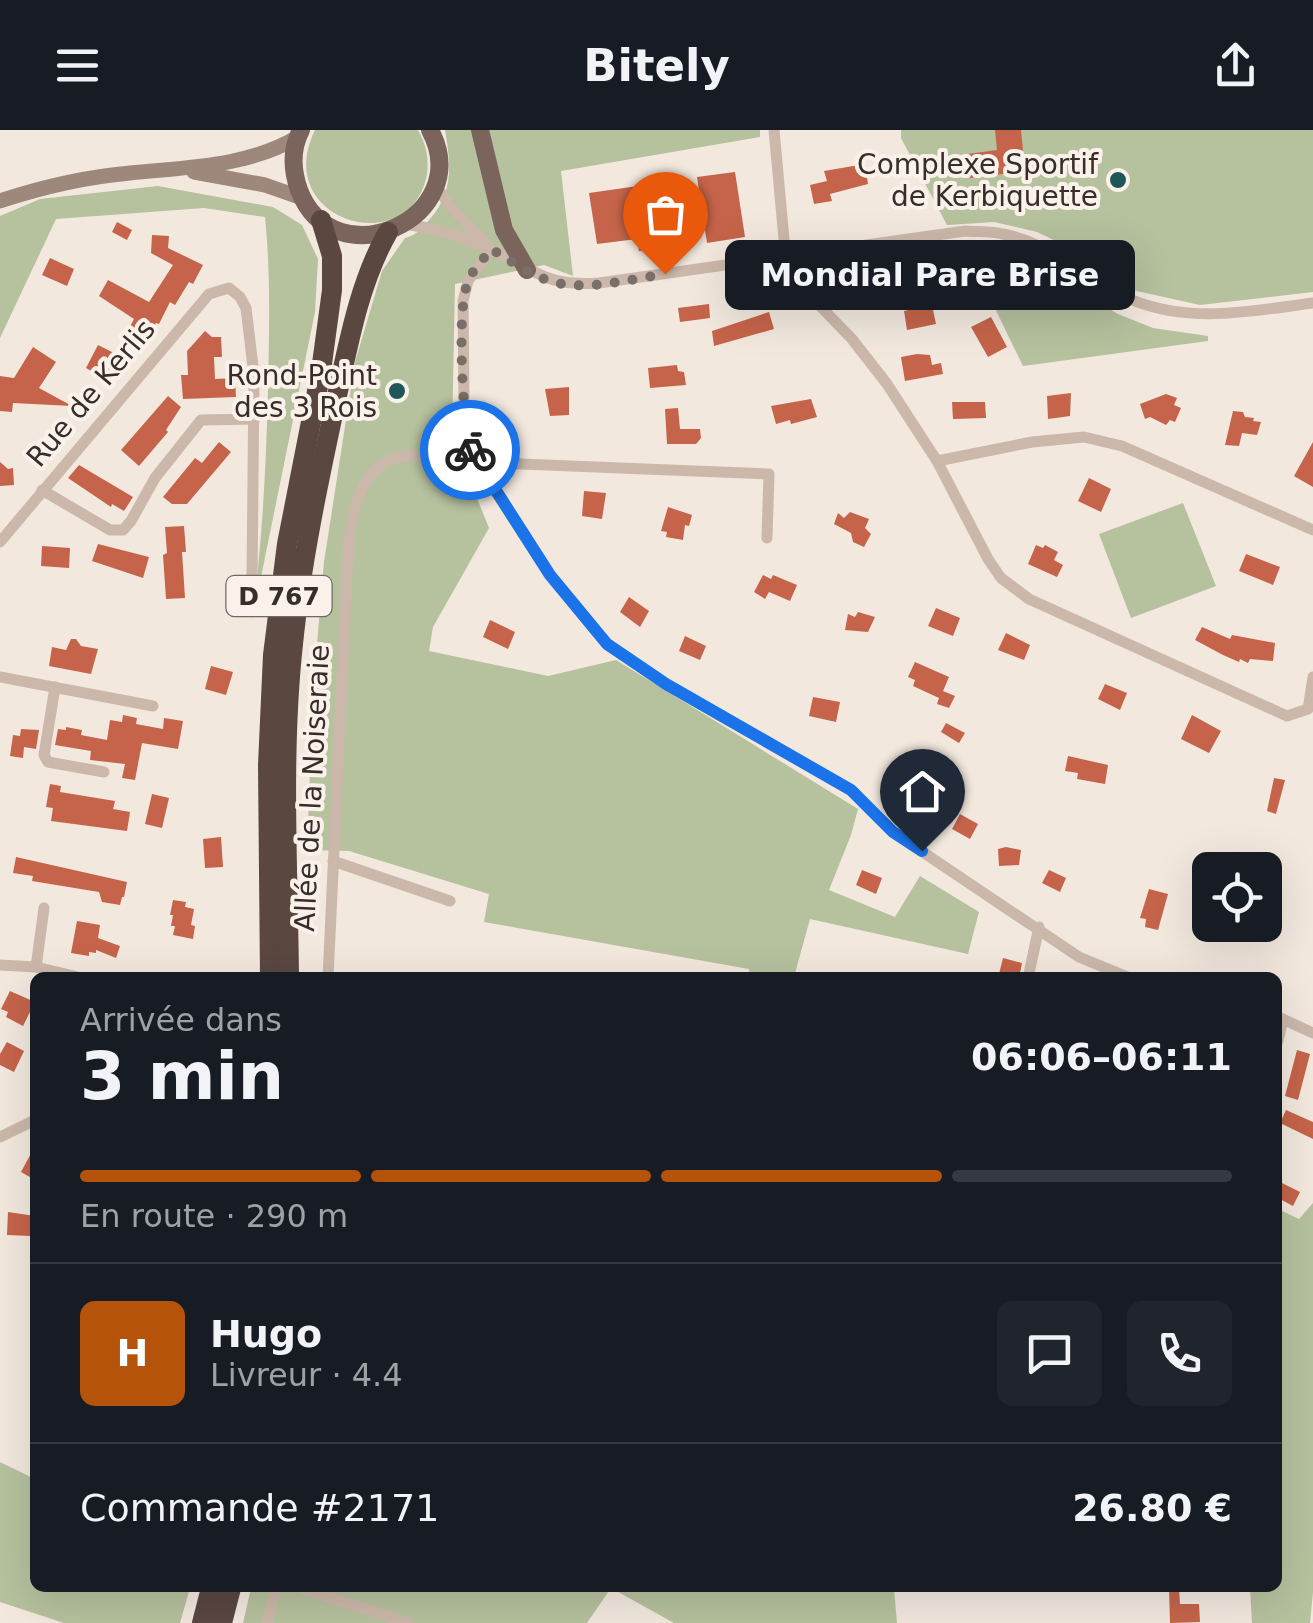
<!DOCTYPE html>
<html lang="fr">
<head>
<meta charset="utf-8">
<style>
  body { margin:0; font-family:"DejaVu Sans",sans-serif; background:#20242c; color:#f1f3f6; height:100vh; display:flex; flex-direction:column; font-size:38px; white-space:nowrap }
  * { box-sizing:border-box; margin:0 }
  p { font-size:32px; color:#9ea1a6 }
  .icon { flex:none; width:55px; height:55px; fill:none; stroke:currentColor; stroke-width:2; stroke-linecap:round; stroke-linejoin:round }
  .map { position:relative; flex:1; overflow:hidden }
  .side { position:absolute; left:30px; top:842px; width:1252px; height:620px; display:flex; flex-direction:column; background:#171b24; border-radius:15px; box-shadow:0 10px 40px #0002 }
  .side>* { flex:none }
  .fabs { position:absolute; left:1192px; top:722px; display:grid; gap:20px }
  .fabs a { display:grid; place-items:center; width:90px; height:90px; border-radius:15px; background:#171b24; box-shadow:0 10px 40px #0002; font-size:50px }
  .pin { position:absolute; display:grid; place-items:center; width:85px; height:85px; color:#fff; margin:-102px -42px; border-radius:50% 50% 50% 0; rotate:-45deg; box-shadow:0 0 10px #0007 }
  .pin .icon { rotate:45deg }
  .courier { position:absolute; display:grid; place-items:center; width:100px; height:100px; margin:-50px; border:8px solid #1a73e8; border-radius:50%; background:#fff; color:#222; box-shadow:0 2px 12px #0007 }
  .bubble { position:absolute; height:70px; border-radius:15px; background:#171b24; box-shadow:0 10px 40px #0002; font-size:32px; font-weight:700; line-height:70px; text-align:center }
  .overview em { font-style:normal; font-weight:700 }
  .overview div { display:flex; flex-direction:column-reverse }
  .overview { display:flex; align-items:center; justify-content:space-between; height:170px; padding:0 50px }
  h1 { font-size:65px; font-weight:700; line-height:75px }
  .bar { display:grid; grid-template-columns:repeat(4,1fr); gap:15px 10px; align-content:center; height:120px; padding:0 50px }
  .bar i { height:12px; border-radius:8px; background:#363941 }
  .bar .on { background:#b45309 }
  .bar p { grid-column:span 4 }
  .line { display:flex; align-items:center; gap:25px; padding:0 50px; border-top:2px solid #363941 }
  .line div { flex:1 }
  .round { display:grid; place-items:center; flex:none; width:105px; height:105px; border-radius:15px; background:#20242c }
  header { display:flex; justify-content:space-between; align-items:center; height:130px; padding:0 50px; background:#171b24; font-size:45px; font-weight:700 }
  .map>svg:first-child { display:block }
  .green { fill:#b6c19e }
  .building { fill:#c5644a }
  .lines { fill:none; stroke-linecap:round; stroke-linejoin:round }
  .street { stroke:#cbb8aa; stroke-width:11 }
  .secondary { stroke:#9e877b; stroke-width:15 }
  .primary { stroke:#7a645b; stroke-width:18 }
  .highway { stroke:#594740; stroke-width:20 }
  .done { stroke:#796e68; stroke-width:10; stroke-dasharray:0 18 }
  .route { stroke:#1a73e8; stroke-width:12 }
  .poi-dot { fill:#1f5759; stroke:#faf2ea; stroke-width:4 }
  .labels { text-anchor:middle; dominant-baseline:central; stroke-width:8; stroke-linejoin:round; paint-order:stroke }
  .shield { fill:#faf2ea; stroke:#726863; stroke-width:2.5 }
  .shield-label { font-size:25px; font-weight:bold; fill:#382d29 }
  .poi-label { font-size:28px; fill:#382d29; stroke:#faf2ea; text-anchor:end }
  .street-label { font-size:28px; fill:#382d29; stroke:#faf2ea }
</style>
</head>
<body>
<header><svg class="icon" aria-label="menu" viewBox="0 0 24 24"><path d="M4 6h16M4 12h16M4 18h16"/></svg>Bitely<svg class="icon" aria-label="share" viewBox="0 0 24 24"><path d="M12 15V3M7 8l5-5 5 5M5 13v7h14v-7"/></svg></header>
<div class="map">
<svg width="1313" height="1493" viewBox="0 0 1313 1493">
  <rect width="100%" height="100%" fill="#f2e8de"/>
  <!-- green -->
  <g class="green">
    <path d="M315 0H418C426 14 429 28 427 44 411 132 270 92 315 0Z"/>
    <path d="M445 0H760V7L561 41 573 146 544 135 455 154 452 306 489 398 433 497 429 521 548 546 616 530 858 679 851 705 829 760 895 787 920 746 979 782 968 824 810 789 794 847H750L749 839 484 792 489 764 349 721 307 720 313 561 324 432 355 232 382 141 405 108C417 105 421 99 429 90 454 62 451 34 445 0Z"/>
    <polygon points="901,0 1313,0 1313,162 1200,175 1132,160 1066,116 1037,102 994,92 947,95 901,8"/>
    <path d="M158 56 273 77 302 95 318 129 315 182 252 491C262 415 266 339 268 262 269 203 271 146 265 87L204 78 56 89 0 208V86L40 69Z"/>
    <polygon points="965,117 1001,123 1045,141 1118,184 1153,198 1208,206 1208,211 1023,236"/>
    <polygon points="1183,373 1216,456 1131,488 1099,404"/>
    <polygon points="1313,1073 1313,1462 1310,1493 1252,1493 1250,1458 1278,1458 1278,1079 1299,1089"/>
    <polygon points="0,1332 35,1349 35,1458 190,1458 180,1493 64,1493 0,1472"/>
    <polygon points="251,1458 894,1458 897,1493 674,1493 611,1458 587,1493 243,1493"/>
  </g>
  <!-- building -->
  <g class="building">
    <polygon points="995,0 1021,0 1025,41 970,48 968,24 997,20"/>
    <polygon points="865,34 868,54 830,64 832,71 814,74 810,55 827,51 824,41"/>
    <polygon points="735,42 745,107 707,113 697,47"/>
    <polygon points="673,51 683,116 639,121 637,109 597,114 589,63"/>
    <polygon points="117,92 132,100 127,110 112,102"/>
    <polygon points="152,105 169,106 168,118 203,135 193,154 189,152 175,175 170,172 159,194 156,193 145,209 128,200 134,189 99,166 108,150 149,172 173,135 151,123"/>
    <polygon points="50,128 74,139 67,156 42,145"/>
    <polygon points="709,174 710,188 680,192 678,178"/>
    <polygon points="932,175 936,194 907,200 904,181"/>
    <polygon points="769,182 774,199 714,216 712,201"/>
    <polygon points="991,187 1007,217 988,227 971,197"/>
    <polygon points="205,201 212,207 221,207 222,227 214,227 215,249 235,248 236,267 183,269 181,245 188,245 187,221"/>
    <polygon points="98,215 124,228 116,242 109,242 105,249 86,238"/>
    <polygon points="33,217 56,232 39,258 72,276 13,273 12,282 0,281 0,246 14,248"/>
    <polygon points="917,224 930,225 932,235 941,233 943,244 905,251 901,227"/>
    <polygon points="677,235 678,241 684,242 686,255 650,258 648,238"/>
    <polygon points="569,257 569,285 550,286 545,259"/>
    <polygon points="1071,263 1070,286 1048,289 1047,266"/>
    <polygon points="1166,264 1177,268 1174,275 1181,278 1175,292 1170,290 1166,295 1150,287 1145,289 1140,274"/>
    <polygon points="168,266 181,277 166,300 168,302 139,336 121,320"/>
    <polygon points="811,269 817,287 791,294 790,290 776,294 771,276"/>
    <polygon points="952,272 985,272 986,288 953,289"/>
    <polygon points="678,278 680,299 700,299 701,308 696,314 667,314 665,279"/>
    <polygon points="1233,281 1243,282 1245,287 1254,288 1253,291 1261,292 1257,305 1242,303 1239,316 1225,315"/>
    <polygon points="219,312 231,322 187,374 172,374 163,367 195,328 202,333"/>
    <polygon points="1313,312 1313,357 1294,346"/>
    <polygon points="0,332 8,339 13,338 14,355 0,356"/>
    <polygon points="79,335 133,367 124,381 112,374 111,377 68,348"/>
    <polygon points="1089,348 1111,359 1101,382 1078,371"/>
    <polygon points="584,361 606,363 602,389 582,386"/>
    <polygon points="668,377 692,385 689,396 685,395 683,410 666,407 667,402 661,401"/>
    <polygon points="850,382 869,389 865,398 871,404 864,417 853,412 851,403 834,394 838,383 844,388"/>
    <polygon points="184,396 186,422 182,422 185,468 166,469 163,425 167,423 165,397"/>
    <polygon points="98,414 149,427 143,448 92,431"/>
    <polygon points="1036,415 1043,418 1045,415 1058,422 1054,430 1063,435 1057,447 1028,434"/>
    <polygon points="42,416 70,418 69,438 41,436"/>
    <polygon points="1246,424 1280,437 1273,455 1239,441"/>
    <polygon points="763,445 771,449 773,445 797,455 790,471 769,462 765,469 754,462"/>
    <polygon points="629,467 649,481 640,497 620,482"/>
    <polygon points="936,478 960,488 953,506 928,496"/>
    <polygon points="858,482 875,487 868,502 845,500 848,484 855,487"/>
    <polygon points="490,490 515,502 508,519 483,507"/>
    <polygon points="1202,497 1230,509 1232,505 1275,513 1273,531 1250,529 1248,533 1240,529 1239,532 1223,525 1195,510"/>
    <polygon points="1006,503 1030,515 1024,530 998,520"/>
    <polygon points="685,506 706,516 700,530 679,521"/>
    <polygon points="71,509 76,509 81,516 98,519 91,544 49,536 52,517 66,520"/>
    <polygon points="915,532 949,547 943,561 955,566 949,578 937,574 939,568 913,556 915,550 908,547"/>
    <polygon points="211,536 233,542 226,565 205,559"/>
    <polygon points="1105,554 1127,563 1120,580 1098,569"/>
    <polygon points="813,567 840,572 836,592 809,586"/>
    <polygon points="123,585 137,588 136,594 163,599 164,588 183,591 178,619 142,613 135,650 122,648 125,634 90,630 91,621 55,615 58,599 66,600 66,597 82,600 81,605 107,610 110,590 122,592"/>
    <polygon points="1192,585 1221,601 1209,623 1181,609"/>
    <polygon points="946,593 965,603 959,613 941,602"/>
    <polygon points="21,599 39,600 36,619 24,617 23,628 10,626 13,605 20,606"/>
    <polygon points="1068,626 1108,635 1105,654 1077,649 1078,643 1065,641"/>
    <polygon points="1274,648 1285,650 1276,684 1267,681"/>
    <polygon points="50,654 61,656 60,662 115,671 113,679 130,682 127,701 51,691 53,678 46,677"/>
    <polygon points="152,664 169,668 162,698 145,694"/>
    <polygon points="960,684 978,694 970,709 952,699"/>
    <polygon points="221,707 223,737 205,738 203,709"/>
    <polygon points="1006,717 1021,720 1019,735 999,736 998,719"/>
    <polygon points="16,727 127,752 124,767 122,767 120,775 102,772 99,762 32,751 33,746 13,743"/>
    <polygon points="862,740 882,748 876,764 856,755"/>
    <polygon points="1049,740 1066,748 1060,762 1042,753"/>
    <polygon points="1149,759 1168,764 1158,800 1145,797 1146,789 1140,788"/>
    <polygon points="173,770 186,772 185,777 194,779 191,795 195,796 193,809 173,805 175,796 171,796 173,785 170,785"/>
    <polygon points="77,791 100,795 98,808 120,816 116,828 96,820 96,823 89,822 89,826 71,823"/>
    <polygon points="1003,828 1022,833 1019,848 999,844"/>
    <polygon points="10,861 35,872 23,896 6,887 8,882 1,879"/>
    <polygon points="7,912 24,921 14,942 0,935 0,924"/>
    <polygon points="1297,920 1310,924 1298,970 1285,966"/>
    <polygon points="1286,980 1313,992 1313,1009 1280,993"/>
    <polygon points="35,1016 35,1050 21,1042"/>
    <polygon points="1278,1051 1300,1062 1293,1076 1278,1068"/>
    <polygon points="8,1082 35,1086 30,1106 7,1105"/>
    <polygon points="1169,1458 1179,1458 1180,1474 1199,1474 1200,1492 1170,1493"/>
  </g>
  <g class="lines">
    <!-- street -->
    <g class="street">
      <polyline points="774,0 784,109 783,128"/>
      <polyline points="435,54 449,75 488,116"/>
      <path d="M405 94C434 98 461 106 488 118 535 139 543 157 599 153L965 101C977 102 991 101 1003 104 1052 113 1087 151 1132 170 1192 194 1251 181 1313 173"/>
      <polyline points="491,119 468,151 463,171 464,275 470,322 550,445 607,514 666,554 851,660 893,702 1079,827 1130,848"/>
      <polyline points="783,128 791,146 852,209 887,254 937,331 988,429 1001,448 1029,469 1287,586 1308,579 1313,547"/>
      <polyline points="937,331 1032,312 1084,307 1122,316 1313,400"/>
      <polyline points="482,337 493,333 769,344 767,408"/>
      <polyline points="42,360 110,400 123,400 131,391 155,348 201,290 255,289"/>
      <polyline points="0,412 209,164 229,158 240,167 246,178 254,245 252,451"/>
      <polyline points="0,547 153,576"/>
      <polyline points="55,557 44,625 48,632 104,642"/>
      <polyline points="333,731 450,771"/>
      <polyline points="0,835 36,837 82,848"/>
      <polyline points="36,837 44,778"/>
      <path d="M328 848 347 442C349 400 353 329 408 326 431 324 449 336 470 322"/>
      <polyline points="1028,848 1039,797"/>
      <polyline points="1278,887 1313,903"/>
      <polyline points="1278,911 1283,889"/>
      <polyline points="0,1007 35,990"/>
      <polyline points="301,1458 408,1493"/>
      <polyline points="267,1493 276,1458"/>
    </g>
    <!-- secondary -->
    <g class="secondary">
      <polyline points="194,42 265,55 302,68"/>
      <path d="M0 71C42 57 86 47 130 43 188 37 247 37 298 7"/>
    </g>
    <!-- primary -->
    <g class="primary">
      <path d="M301 0C291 19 292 40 299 60 334 152 477 88 430 0"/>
      <polyline points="480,0 504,100 527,140"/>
    </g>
    <!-- highway -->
    <g class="highway">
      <polyline points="270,848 268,635 273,525 287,414 321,241 332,160 332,126 321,90"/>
      <path d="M289 848C288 737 281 624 293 514 301 434 318 354 335 275 348 217 358 155 388 102"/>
      <polyline points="202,1493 211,1458"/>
      <polyline points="222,1493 231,1458"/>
    </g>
  </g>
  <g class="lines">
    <!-- done -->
    <path class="done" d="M470 320C463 289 456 179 468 152 472 140 484 129 491 119 513 132 537 150 562 154 595 159 632 149 665 144"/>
    <!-- route -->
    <polyline class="route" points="470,320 550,445 607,514 666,554 851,660 893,702 922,721"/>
  </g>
  <!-- markers -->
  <g class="poi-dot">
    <circle cx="1118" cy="50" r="10"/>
    <circle cx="397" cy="261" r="10"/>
  </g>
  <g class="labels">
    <!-- shield labels -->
    <rect class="shield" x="226.5" y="446" width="105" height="40" rx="8"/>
    <g class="shield-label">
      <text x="279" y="466">D 767</text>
    </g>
    <!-- poi labels -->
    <g class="poi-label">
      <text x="1098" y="34">Complexe Sportif<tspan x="1098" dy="32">de Kerbiquette</tspan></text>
      <text x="377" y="245">Rond-Point<tspan x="377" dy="32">des 3 Rois</tspan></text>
    </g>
    <!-- street labels -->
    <g class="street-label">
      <text transform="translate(91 263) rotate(-50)">Rue de Kerlis</text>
      <text transform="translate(312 658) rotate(-87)">Allée de la Noiseraie</text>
    </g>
  </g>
</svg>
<div class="fabs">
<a><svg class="icon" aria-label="locate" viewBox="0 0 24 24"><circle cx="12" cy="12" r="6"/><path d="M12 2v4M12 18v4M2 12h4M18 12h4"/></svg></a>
</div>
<div class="pin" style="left:665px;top:144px;background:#ea580c"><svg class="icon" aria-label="bag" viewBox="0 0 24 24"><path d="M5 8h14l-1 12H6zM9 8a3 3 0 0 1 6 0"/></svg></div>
<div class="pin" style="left:922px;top:721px;background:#1f2937"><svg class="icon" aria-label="home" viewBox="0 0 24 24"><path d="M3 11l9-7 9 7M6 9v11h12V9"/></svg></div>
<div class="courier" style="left:470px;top:320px"><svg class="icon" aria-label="bike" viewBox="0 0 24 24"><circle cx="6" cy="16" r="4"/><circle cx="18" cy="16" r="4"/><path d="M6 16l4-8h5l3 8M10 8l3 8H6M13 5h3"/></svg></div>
<div class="bubble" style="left:725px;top:110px;width:410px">Mondial Pare Brise</div>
<section class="side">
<div class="overview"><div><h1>3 min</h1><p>Arrivée dans</p></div><em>06:06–06:11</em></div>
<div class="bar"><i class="on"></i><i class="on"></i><i class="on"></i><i></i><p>En route · 290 m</p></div>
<div class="line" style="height:180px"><b class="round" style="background:#b45309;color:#fff">H</b><div><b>Hugo</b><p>Livreur · 4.4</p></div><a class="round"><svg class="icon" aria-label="chat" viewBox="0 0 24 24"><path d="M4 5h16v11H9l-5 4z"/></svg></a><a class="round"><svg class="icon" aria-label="phone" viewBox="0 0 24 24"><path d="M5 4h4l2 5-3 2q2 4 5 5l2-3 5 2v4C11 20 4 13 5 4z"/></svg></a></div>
<div class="line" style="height:130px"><div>Commande #2171</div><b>26.80 €</b></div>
</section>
</div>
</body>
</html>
